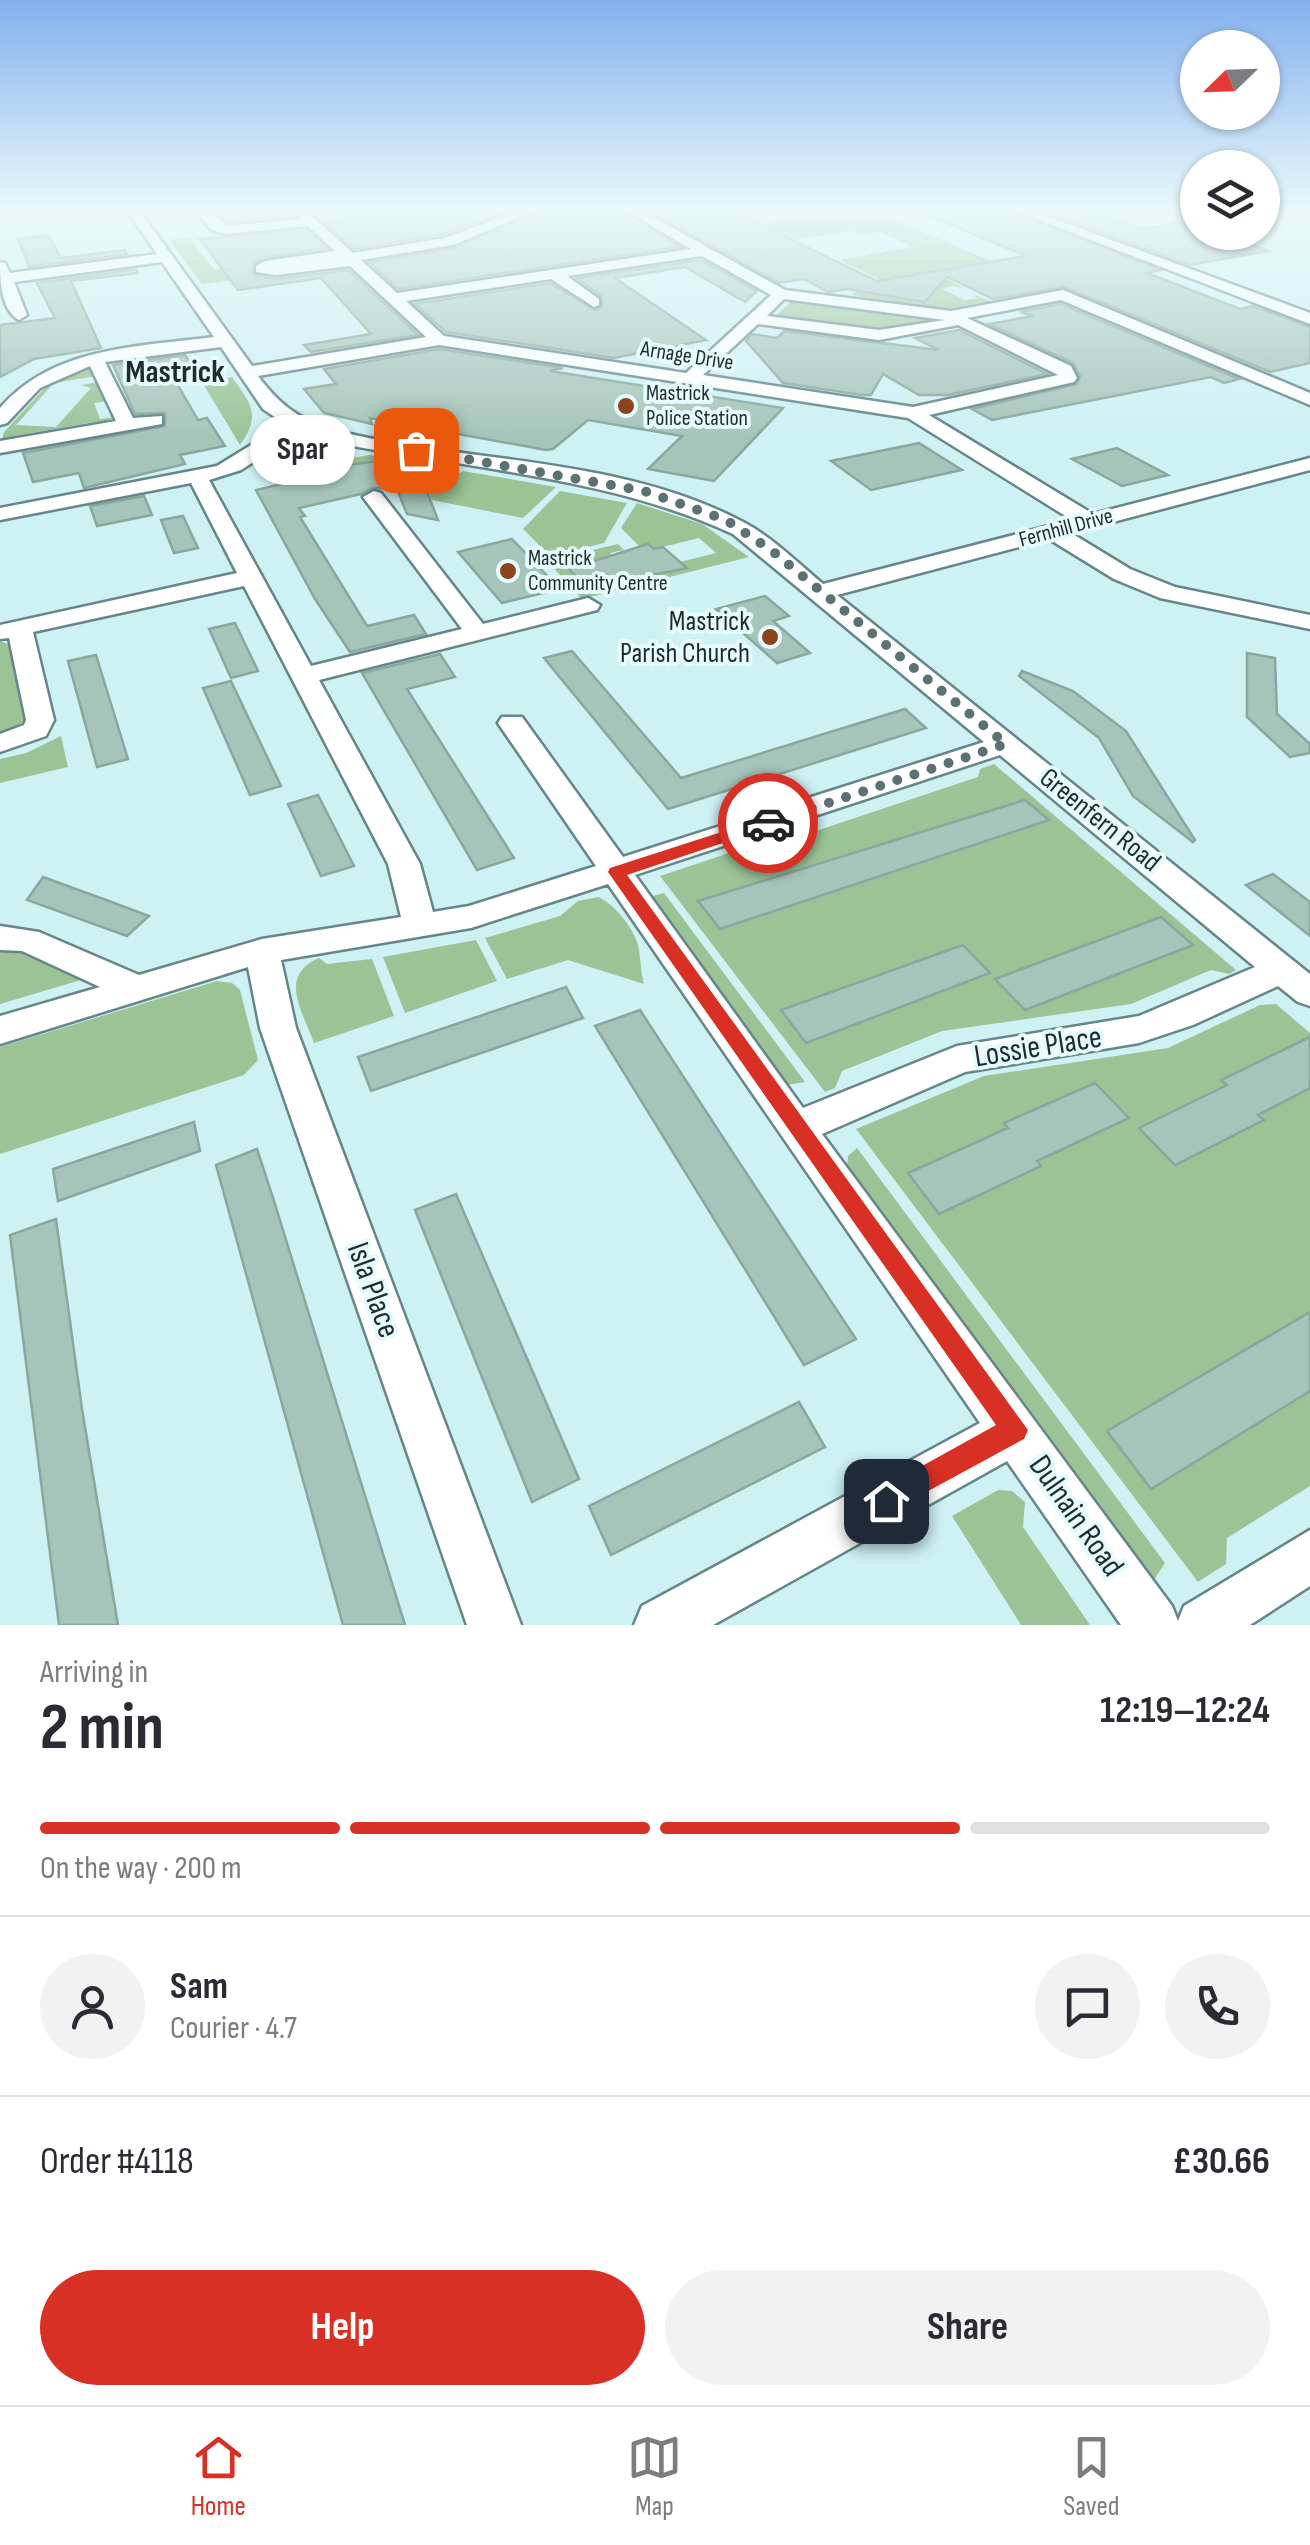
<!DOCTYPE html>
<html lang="en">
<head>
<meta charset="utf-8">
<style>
  body { margin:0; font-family:"Sofia Sans Condensed",sans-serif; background:#f2f2f3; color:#2b2b33; height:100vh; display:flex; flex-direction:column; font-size:38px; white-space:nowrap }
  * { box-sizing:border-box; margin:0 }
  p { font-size:32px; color:#7c7c81 }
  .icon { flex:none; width:55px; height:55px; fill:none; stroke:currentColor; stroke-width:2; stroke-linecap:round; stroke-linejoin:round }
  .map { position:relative; height:1625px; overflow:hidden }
  .drawer { display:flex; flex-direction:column; background:#fff; flex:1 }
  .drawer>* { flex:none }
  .needle { width:65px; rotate:247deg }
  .controls { position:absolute; left:1180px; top:30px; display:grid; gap:20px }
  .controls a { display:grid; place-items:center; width:100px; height:100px; border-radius:50%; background:#fff; box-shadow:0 2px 8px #0004; font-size:50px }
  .pin { position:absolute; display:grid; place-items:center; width:85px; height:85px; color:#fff; margin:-42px; border-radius:20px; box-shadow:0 5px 15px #0006 }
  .courier { position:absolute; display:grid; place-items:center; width:100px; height:100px; margin:-50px; border:8px solid #d93025; border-radius:50%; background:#fff; color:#222; box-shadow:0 2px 12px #0007 }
  .bubble { position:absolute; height:70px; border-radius:35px; background:#fff; box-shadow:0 2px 8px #0004; font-size:32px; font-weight:700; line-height:70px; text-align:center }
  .overview em { font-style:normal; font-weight:700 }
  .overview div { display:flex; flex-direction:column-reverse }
  .overview { display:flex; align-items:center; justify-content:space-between; height:170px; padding:0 40px }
  h1 { font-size:65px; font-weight:700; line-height:75px }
  .bar { display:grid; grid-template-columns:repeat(4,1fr); gap:15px 10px; align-content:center; height:120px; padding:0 40px }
  .bar i { height:12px; border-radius:8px; background:#e1e1e2 }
  .bar .selected { background:#d93025 }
  .bar p { grid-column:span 4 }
  .line { display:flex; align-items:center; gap:25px; padding:0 40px; border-top:2px solid #e1e1e2 }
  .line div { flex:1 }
  .round { display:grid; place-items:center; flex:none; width:105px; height:105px; border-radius:52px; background:#f2f2f3 }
  .action { display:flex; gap:20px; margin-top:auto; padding:20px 40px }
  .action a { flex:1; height:115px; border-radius:60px; background:#d93025; color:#fff; font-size:40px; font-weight:700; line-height:115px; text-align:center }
  .action a+a { background:#f2f2f3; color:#2b2b33 }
  .dock { display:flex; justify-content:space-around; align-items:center; height:140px; border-top:2px solid #e1e1e2; background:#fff; font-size:28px; color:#7c7c81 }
  .dock a { display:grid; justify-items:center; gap:5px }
  .dock .selected { color:#d93025 }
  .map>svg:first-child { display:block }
  .green { fill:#9bc396 }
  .building { fill:#a6c5ba; stroke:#89a79d; stroke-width:2.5 }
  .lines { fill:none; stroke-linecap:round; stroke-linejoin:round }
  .street-casing { stroke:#66868a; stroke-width:5 }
  .street { fill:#fff; fill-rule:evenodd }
  .route { fill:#d93025 }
  .done { stroke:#5c7173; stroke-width:10; stroke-dasharray:0 18 }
  .poi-dot { fill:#8a451c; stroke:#e6fbfd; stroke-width:4 }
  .labels { text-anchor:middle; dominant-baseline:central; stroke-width:8; stroke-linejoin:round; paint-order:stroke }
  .far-street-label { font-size:22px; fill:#1e2c2d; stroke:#e6fbfd }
  .far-poi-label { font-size:22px; fill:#1e2c2d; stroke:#e6fbfd; text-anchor:start }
  .poi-label { font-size:28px; fill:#1e2c2d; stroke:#e6fbfd; text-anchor:end }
  .street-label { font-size:28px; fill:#1e2c2d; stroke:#e6fbfd }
  .far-district-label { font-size:32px; font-weight:bold; fill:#1e2c2d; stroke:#e6fbfd }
  .near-street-label { font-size:32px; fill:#1e2c2d; stroke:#e6fbfd }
</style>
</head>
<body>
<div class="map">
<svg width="1310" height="1625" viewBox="0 0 1310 1625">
  <rect width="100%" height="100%" fill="#cef1f4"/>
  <!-- green -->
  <g class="green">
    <polygon points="208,210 288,210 301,222 230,228 220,224"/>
    <polygon points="763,210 871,210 1057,289 1010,298 936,273 965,289 953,286 942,289 965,300 977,298 972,294 991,301 946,309 851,295 857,291 925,302 840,260 913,247 881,232 860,235 852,231 756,245 759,225 784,220"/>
    <polygon points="189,237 214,270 255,264 249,268 254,274 264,276 202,284 169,240"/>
    <polygon points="794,299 942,319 944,322 886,333 773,318"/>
    <polygon points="89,367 96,376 54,383 16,425 56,427 91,388 81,385 99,382 109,401 94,403 100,419 115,417 114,421 97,427 94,422 14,436 15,441 1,443 4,432 53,379"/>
    <path d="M232 377C249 402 263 413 240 445L202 382Z"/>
    <polygon points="370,455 460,470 455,476 463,471 556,487 523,518 432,500 427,487 436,485 434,478 416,478 413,472 374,477 373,472 390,470 386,460 348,465 353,480 345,492 325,462"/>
    <polygon points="560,491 627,503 604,543 550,556 523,529"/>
    <polygon points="637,503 702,524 749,557 582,599 549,563 551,560 618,544 624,550 610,553 614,558 570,569 588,588 685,568 680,562 716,553 699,538 654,549 648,544 639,546 621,528"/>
    <polygon points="0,641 10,645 26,721 22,730 0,739"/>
    <polygon points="61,736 68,767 0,783 0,759 26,753"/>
    <polygon points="994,764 1236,970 1229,974 1211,970 1131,1004 942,1031 842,1071 835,1088 825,1092 660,876 759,843 780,843 978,777 980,769"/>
    <polygon points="664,893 805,1082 786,1085 649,897"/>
    <path d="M598 897C613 903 631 925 637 942 641 953 640 970 644 984L568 960 507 979 485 938 560 916 578 901Z"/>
    <polygon points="476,940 497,981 405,1013 383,957"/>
    <polygon points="0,947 21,948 91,977 0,1004"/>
    <path d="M319 958 327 964 372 959 394 1016 314 1043C302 1010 278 976 319 958Z"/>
    <polygon points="217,981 232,983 240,990 258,1060 244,1075 0,1154 0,1047"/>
    <polygon points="1276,1004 1310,1033 1310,1486 1227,1538 1226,1564 1198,1582 856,1129 984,1076 1168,1048 1260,1005"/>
    <polygon points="857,1148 1165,1563 1152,1583 847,1167 848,1156"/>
    <polygon points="998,1490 1012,1491 1025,1502 1023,1527 1090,1625 1021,1625 952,1516"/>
  </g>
  <!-- building -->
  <g class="building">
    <polygon points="322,210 510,210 444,234 354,249 326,223 337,222"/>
    <polygon points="540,210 622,210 680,247 398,289 369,262 454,248"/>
    <polygon points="647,210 730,210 877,281 1026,256 915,210 1009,210 1160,270 1147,273 1240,309 1253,306 1310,327 1310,363 1270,372 1064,287 993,299 947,277 925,302 848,289 828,292 804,279 779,283"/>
    <polygon points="1040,210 1090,210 1143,229 1184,222 1198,226 1198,232 1215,232 1269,251 1190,265"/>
    <polygon points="307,230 327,248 263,258 254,263 253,274 276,279 349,270 418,335 311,352 304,345 371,334 321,278 238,290 200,239"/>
    <polygon points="48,235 61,258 125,250 127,254 29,267 18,239"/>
    <polygon points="701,260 757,291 745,302 685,267 615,278 706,340 614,358 446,332 414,304 550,283 595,310 602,307 601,296 577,278"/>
    <polygon points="136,269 138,273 71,281 101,348 34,359 0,377 0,325 55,318 37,283"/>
    <polygon points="1061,304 1239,379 1224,383 1211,377 992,420 972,409 1077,384 1080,376 1073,363 989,324 1033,316 1020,312"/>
    <polygon points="959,330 1047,374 948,395 919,395 883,374 871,395 862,395 783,383 746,341 752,334 777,338 784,331 939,350 915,338"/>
    <polygon points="439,349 563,368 550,371 783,408 714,481 648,469 682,436 588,420 553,449 546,450 370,418 372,424 324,413 304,389 336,384 324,369"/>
    <polygon points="185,355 191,364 168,368 198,420 207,418 225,446 180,455 185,464 84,488 79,473 33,482 23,453 165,426 165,413 135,414 113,365"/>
    <polygon points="919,443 962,470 871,490 831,461"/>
    <polygon points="1117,448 1168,475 1122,486 1072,459"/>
    <polygon points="386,460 395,483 422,479 438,520 407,514 397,489 372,488 361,494 299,508 305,516 300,517 367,626 414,615 426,634 350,652 315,599 256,490 349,468 348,465"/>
    <polygon points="144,496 152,515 97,526 90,506"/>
    <polygon points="183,516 198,548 174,553 161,520"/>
    <polygon points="512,539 560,589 502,603 458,552"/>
    <polygon points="648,544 654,549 663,547 687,568 587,588 569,569"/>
    <polygon points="765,596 789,616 773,621 810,653 777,663 716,609"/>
    <polygon points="235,623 258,671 231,678 209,629"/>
    <polygon points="572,651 681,778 905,709 926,728 668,809 544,658"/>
    <polygon points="1247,653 1275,658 1277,714 1310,744 1310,753 1290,757 1247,717"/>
    <polygon points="440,654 455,677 407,689 514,858 477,870 362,673"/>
    <polygon points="96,655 128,759 97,767 68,661"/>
    <polygon points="1022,671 1073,691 1126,731 1195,840 1193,842 1133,796 1099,738 1019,676"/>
    <polygon points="231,681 250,721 281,786 250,795 203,688"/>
    <polygon points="318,795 354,866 321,876 288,804"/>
    <polygon points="1025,800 1049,820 720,929 698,901"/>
    <polygon points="1273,874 1310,902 1310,936 1246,885"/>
    <polygon points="43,877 106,900 149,916 127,936 27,900"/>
    <polygon points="1161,917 1193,945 1025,1010 995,979"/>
    <polygon points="963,945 990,973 806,1043 781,1010"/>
    <polygon points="566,987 583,1018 371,1091 358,1057"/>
    <polygon points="640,1010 735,1156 856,1339 804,1365 595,1026"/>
    <polygon points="1310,1037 1310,1088 1258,1115 1264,1120 1175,1165 1139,1128 1227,1085 1221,1080"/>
    <polygon points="1095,1083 1129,1118 1037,1161 1041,1166 939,1214 908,1173 1008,1128 1004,1123"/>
    <polygon points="194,1122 200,1151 58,1201 53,1169"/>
    <polygon points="257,1149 274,1201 405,1625 343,1625 216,1165"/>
    <polygon points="456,1194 579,1479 532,1502 415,1210"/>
    <polygon points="56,1219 82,1409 118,1625 59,1625 10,1235"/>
    <polygon points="1310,1312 1310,1391 1151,1489 1107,1431"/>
    <polygon points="799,1402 825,1447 611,1555 589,1506"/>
  </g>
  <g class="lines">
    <!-- street casing -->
    <g class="street-casing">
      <g id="street">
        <path d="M127 210H139L252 366 426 337 350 266 276 275 256 272V266L265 261 335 251 308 226 226 234 210 229 196 210H209L227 226 300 219 292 210H305L353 253 445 238 520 210H537L453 245 361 260 397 293 691 249 625 210H640L785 290 951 311 1063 290 1310 393V405L1061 300 967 318 1071 366 1077 378 1074 382 929 415 1093 514 1310 458V470L1071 533 1130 569 1175 587 1310 615V629L1160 598 1114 579 1049 539 837 595 1310 974V1006L1298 1002 1278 986 1193 1025 1139 1043 965 1072 822 1134 1172 1606 1178 1621 1184 1606 1310 1530V1586L1250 1625H1121L1007 1461 713 1625H634L642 1606 980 1423 608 884 471 928 281 960 296 1028 521 1625H467L260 1028 248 967 0 1044V1016L100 987 22 951 0 950V926L39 932 139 975 262 939 401 917 388 864 244 586 33 632 54 720 46 736 0 752V734L24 725 26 720 9 638 0 639V625L237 573 191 483 0 520V508L217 466 285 424 263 409 221 347 105 362 133 418 162 416V424L0 453V441L116 421 90 366 40 388 7 423 0 425V408C54 346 138 347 214 337L162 262 14 282 27 315 19 320C1 310 0 281 0 262L5 263 10 273 157 254ZM702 256 771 295 686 373 444 336 406 301 551 279 594 307 599 305V299L567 276ZM784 299 945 320 879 330 767 316ZM758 324 879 340 958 325 1058 375 913 407 703 375ZM439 345 908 418 1072 520 823 584C799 564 773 538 745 523 618 455 465 464 329 429 297 418 278 403 258 376ZM300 432C341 447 385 451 428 458 533 476 636 489 733 534L984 742 623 857 522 717H502L498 723 596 866 469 906 433 912 420 864 319 680 597 610 600 605 588 598 483 624 381 493 374 491 363 497 462 629 311 666 209 480 241 470ZM1000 755 1255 967 1139 1016 957 1046 803 1108 635 875Z"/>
        <polygon points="1013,210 1030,210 1310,313 1310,324"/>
      </g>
    </g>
    <!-- street -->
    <use href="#street" class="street"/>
  </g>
  <!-- sky -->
  <linearGradient id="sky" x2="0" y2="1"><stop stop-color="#83b0ee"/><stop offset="0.48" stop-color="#e9f9fa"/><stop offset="1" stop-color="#e9f9fa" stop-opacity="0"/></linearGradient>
  <rect width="1310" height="437" fill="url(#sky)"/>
  <!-- route -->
  <polygon class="route" points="768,817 774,819 774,826 627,875 1028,1430 1024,1439 886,1514 877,1510 873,1501 877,1491 996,1425 608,872 610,868"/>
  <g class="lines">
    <!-- done -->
    <polyline class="done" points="416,450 644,491 726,520 771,550 1006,744 768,823"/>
  </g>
  <!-- markers -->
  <g class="poi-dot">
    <circle cx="626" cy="406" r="10"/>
    <circle cx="508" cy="571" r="10"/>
    <circle cx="770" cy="637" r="10"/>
  </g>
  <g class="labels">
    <!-- far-street labels -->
    <g class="far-street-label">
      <text transform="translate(687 356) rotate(9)">Arnage Drive</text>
      <text transform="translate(1066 528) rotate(-15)">Fernhill Drive</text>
    </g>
    <!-- far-poi labels -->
    <g class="far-poi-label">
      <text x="646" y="393">Mastrick<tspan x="646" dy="25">Police Station</tspan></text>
      <text x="528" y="558">Mastrick<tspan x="528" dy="25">Community Centre</tspan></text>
    </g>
    <!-- poi labels -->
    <g class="poi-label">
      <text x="750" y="621">Mastrick<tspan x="750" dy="32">Parish Church</tspan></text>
    </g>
    <!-- street labels -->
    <g class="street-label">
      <text transform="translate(1100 820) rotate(39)">Greenfern Road</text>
    </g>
    <!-- far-district labels -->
    <g class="far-district-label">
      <text x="175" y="372">Mastrick</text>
    </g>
    <!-- near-street labels -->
    <g class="near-street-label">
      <text transform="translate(1038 1047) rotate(-9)">Lossie Place</text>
      <text transform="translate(373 1290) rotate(70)">Isla Place</text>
      <text transform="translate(1076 1516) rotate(55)">Dulnain Road</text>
    </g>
  </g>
</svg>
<div class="controls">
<a><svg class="needle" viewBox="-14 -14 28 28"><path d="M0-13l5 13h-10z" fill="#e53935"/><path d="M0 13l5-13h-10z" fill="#7c7c81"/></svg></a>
<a><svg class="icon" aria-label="layers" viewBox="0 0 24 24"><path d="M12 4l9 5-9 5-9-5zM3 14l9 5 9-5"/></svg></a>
</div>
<div class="pin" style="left:416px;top:450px;background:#ea580c"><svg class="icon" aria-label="bag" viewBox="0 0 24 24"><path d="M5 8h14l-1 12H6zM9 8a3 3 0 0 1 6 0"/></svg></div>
<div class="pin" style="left:886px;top:1501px;background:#1f2937"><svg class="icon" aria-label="home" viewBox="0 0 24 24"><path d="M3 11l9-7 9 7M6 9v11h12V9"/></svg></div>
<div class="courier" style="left:768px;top:823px"><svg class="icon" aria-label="car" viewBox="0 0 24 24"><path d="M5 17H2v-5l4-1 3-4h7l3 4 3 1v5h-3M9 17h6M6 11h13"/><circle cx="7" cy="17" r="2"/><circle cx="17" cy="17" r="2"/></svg></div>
<div class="bubble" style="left:250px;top:415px;width:105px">Spar</div>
</div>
<section class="drawer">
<div class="overview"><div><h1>2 min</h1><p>Arriving in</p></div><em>12:19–12:24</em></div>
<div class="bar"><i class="selected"></i><i class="selected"></i><i class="selected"></i><i></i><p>On the way · 200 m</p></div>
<div class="line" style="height:180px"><a class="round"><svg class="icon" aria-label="person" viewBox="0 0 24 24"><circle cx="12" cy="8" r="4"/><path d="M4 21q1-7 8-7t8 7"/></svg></a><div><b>Sam</b><p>Courier · 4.7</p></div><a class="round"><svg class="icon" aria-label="chat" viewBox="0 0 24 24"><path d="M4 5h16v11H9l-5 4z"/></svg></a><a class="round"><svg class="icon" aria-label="phone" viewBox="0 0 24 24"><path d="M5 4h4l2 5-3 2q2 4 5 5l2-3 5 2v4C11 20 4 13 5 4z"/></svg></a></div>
<div class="line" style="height:130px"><div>Order #4118</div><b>£30.66</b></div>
<div class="action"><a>Help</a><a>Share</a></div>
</section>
<nav class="dock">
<a class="selected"><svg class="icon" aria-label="home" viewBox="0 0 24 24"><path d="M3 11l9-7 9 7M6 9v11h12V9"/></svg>Home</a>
<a><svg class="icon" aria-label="map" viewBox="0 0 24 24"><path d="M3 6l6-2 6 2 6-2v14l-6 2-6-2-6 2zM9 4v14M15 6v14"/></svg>Map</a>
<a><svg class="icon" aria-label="saved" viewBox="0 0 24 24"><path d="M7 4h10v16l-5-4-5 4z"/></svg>Saved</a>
</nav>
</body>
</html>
